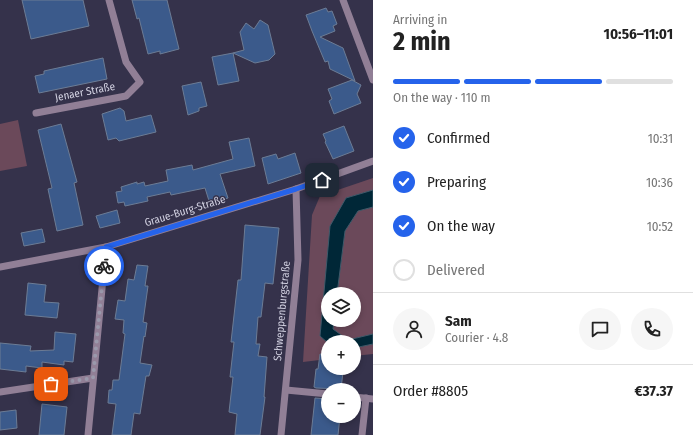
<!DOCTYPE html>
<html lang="en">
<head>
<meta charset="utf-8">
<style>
  body { margin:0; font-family:"Fira Sans Condensed",sans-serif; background:#f6f6f6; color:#222; height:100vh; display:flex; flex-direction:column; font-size:15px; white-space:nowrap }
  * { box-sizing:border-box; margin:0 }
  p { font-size:13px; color:#767676 }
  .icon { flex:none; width:22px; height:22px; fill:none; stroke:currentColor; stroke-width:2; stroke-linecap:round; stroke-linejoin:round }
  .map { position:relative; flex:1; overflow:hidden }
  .side { display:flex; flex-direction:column; background:#fff; width:320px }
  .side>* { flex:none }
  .tools { position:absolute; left:321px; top:287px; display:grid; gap:8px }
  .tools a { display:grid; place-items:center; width:40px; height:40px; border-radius:50%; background:#fff; box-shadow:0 2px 6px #0003; font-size:20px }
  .pin { position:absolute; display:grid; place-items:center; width:34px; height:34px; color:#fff; margin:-17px; border-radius:8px; box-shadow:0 2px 6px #0006 }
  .courier { position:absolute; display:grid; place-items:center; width:40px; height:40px; margin:-20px; border:3px solid #2563eb; border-radius:50%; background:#fff; color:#222; box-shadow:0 1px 5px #0007 }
  .headline em { font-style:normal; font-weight:700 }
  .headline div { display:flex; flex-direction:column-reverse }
  .headline { display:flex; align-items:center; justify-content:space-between; height:68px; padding:0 20px }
  h1 { font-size:26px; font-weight:700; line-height:30px }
  .bar { display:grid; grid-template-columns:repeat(4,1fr); gap:6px 4px; align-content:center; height:48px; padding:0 20px }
  .bar i { height:5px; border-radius:3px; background:#e0e0e0 }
  .bar .selected { background:#2563eb }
  .bar p { grid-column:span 4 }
  .line { display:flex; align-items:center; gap:10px; padding:0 20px; border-top:1px solid #e0e0e0 }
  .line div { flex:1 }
  .round { display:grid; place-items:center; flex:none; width:42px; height:42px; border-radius:21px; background:#f6f6f6 }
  ol { padding:0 20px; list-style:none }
  li { display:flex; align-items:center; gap:12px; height:44px }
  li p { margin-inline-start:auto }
  li .icon { padding:4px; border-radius:50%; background:#2563eb; color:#fff; stroke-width:4 }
  li:last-child { color:#767676 }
  li i { width:22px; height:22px; border:2px solid #e0e0e0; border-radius:50% }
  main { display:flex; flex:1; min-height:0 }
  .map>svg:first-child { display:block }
  .green { fill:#6b495a }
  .water { fill:#002737; stroke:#3f5a6a }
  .building { fill:#3b5a8b; stroke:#6c7c95 }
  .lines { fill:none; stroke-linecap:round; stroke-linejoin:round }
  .minor { stroke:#917f96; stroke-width:7 }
  .done { stroke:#9a99ac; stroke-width:4; stroke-dasharray:0 7.2 }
  .route { stroke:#2563eb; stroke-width:5 }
  .labels { text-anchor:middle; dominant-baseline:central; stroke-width:3; stroke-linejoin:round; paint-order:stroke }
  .street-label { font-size:11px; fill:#d1d0e0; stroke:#35324b }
</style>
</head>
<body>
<main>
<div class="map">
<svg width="373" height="435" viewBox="0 0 373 435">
  <rect width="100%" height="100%" fill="#35324b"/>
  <!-- green -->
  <g class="green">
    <polygon points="18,120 27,166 0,171 0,124"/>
    <polygon points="373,178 373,190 346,198 320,336 328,343 328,359 303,362 312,215 320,196"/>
    <polygon points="373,207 373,334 348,340 332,329 334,320 354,320 354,294 337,294 345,231 358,211"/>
    <polygon points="373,344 373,354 354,356 354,348"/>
  </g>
  <!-- water -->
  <polygon class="water" points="373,190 373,207 358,211 345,231 337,294 328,294 328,320 334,320 333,329 348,340 373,334 373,344 354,348 354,342 328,343 320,336 330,226 346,198"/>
  <!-- building -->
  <g class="building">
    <polygon points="22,0 83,0 89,26 31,39"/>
    <polygon points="132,0 167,0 179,49 160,54 160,51 148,54 139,18 137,19"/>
    <polygon points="326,8 328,12 332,11 337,24 333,26 335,31 320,37 343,48 355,81 330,69 328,61 325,62 312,31 306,15"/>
    <polygon points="260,20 268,25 275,54 269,60 255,63 233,53 244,50 240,32 246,23 254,29"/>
    <polygon points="233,53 239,81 218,85 212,57"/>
    <polygon points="103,58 107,79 39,93 35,76 44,74 44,71"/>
    <polygon points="352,80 361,85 357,94 361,103 334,114 329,101 332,99 328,89"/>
    <polygon points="201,82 207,106 199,108 199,111 188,115 182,86"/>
    <polygon points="120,108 124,111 126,121 151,115 156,132 119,141 116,138 108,140 102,114"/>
    <polygon points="61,124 77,182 74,183 83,225 57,231 48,189 52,188 38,130"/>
    <polygon points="344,126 354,151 333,159 325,142 326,141 323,134"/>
    <polygon points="249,138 255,166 220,174 228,198 210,204 205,188 171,195 170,192 147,197 148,201 125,206 124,202 118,203 116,192 122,191 121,187 137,182 137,184 144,182 145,186 168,181 166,170 192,165 193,170 233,159 229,142"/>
    <polygon points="295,153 301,173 268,184 262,158 276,154 278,159"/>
    <polygon points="117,210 120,223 100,228 96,216"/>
    <polygon points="245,225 279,228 273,284 265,283 261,317 258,317 256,344 260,344 258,356 267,357 264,397 265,397 260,435 235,435 237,414 229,412 233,377 230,377 234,342 231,342 238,280 241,280"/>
    <polygon points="42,229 45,242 24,246 21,233"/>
    <polygon points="137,265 148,266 145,286 148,286 143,322 147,323 145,337 144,336 140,363 152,365 149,376 146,376 140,414 134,413 131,435 112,435 116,404 108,403 109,390 112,390 113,380 119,380 125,334 123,333 124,320 115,319 118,300 125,301 128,279 134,280"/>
    <polygon points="28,283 46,285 44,302 59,303 57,318 25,315"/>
    <polygon points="55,332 76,334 73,362 64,361 64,365 42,362 42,368 26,366 26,372 0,369 0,343 31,346 30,351 54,350"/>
    <polygon points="320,354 328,355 328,370 343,372 341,389 316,388 314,387 316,369 318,369"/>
    <polygon points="315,398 328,399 328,416 340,416 338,435 311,435"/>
    <polygon points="42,404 67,407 64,435 39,435"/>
    <polygon points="16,410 17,428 0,430 0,412"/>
  </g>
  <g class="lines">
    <!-- minor -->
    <g class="minor">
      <polyline points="343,0 373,80"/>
      <polyline points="36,113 126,96 140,82 126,62 109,0"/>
      <polyline points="0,267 106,247 296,189 373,161"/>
      <polyline points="286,390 328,394"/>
      <polyline points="0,392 93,378"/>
      <polyline points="354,397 373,399"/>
      <polyline points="88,435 106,247"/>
      <polyline points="281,435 298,260 296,189"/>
      <polyline points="362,435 366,398"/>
    </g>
  </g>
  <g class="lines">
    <!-- done -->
    <polyline class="done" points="51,384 93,378 104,266"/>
    <!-- route -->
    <polyline class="route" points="104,266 106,247 296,189 322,180"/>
  </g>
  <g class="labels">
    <!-- street labels -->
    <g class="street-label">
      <text transform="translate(85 92) rotate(-11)">Jenaer Straße</text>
      <text transform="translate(185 211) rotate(-17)">Graue-Burg-Straße</text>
      <text transform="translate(282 311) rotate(-85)">Schweppenburgstraße</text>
    </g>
  </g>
</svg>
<div class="tools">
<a><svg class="icon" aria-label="layers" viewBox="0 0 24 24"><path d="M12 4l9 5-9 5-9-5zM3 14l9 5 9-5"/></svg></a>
<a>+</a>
<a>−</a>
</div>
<div class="pin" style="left:51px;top:384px;background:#ea580c"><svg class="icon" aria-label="bag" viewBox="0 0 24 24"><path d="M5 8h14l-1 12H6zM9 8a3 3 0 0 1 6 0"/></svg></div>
<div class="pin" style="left:322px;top:180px;background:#1f2937"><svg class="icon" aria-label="home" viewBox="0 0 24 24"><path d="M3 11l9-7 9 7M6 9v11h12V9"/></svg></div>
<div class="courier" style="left:104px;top:266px"><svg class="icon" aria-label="bike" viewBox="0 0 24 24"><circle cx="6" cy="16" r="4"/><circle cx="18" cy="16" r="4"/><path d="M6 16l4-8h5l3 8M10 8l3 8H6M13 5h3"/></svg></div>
</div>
<section class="side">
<div class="headline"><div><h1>2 min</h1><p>Arriving in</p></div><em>10:56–11:01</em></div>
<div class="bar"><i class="selected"></i><i class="selected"></i><i class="selected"></i><i></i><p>On the way · 110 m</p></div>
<ol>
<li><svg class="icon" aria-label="check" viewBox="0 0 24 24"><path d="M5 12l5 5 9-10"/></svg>Confirmed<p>10:31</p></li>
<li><svg class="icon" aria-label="check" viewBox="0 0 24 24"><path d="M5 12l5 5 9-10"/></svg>Preparing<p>10:36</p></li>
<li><svg class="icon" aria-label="check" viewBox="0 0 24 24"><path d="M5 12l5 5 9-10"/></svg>On the way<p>10:52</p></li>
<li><i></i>Delivered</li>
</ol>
<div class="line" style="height:72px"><a class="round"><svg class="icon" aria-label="person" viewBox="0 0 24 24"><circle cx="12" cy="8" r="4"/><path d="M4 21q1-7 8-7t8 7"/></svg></a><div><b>Sam</b><p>Courier · 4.8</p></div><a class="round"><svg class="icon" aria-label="chat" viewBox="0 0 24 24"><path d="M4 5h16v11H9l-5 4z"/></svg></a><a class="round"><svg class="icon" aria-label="phone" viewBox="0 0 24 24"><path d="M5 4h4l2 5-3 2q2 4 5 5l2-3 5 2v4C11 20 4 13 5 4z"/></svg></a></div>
<div class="line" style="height:52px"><div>Order #8805</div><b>€37.37</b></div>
</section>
</main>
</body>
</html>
